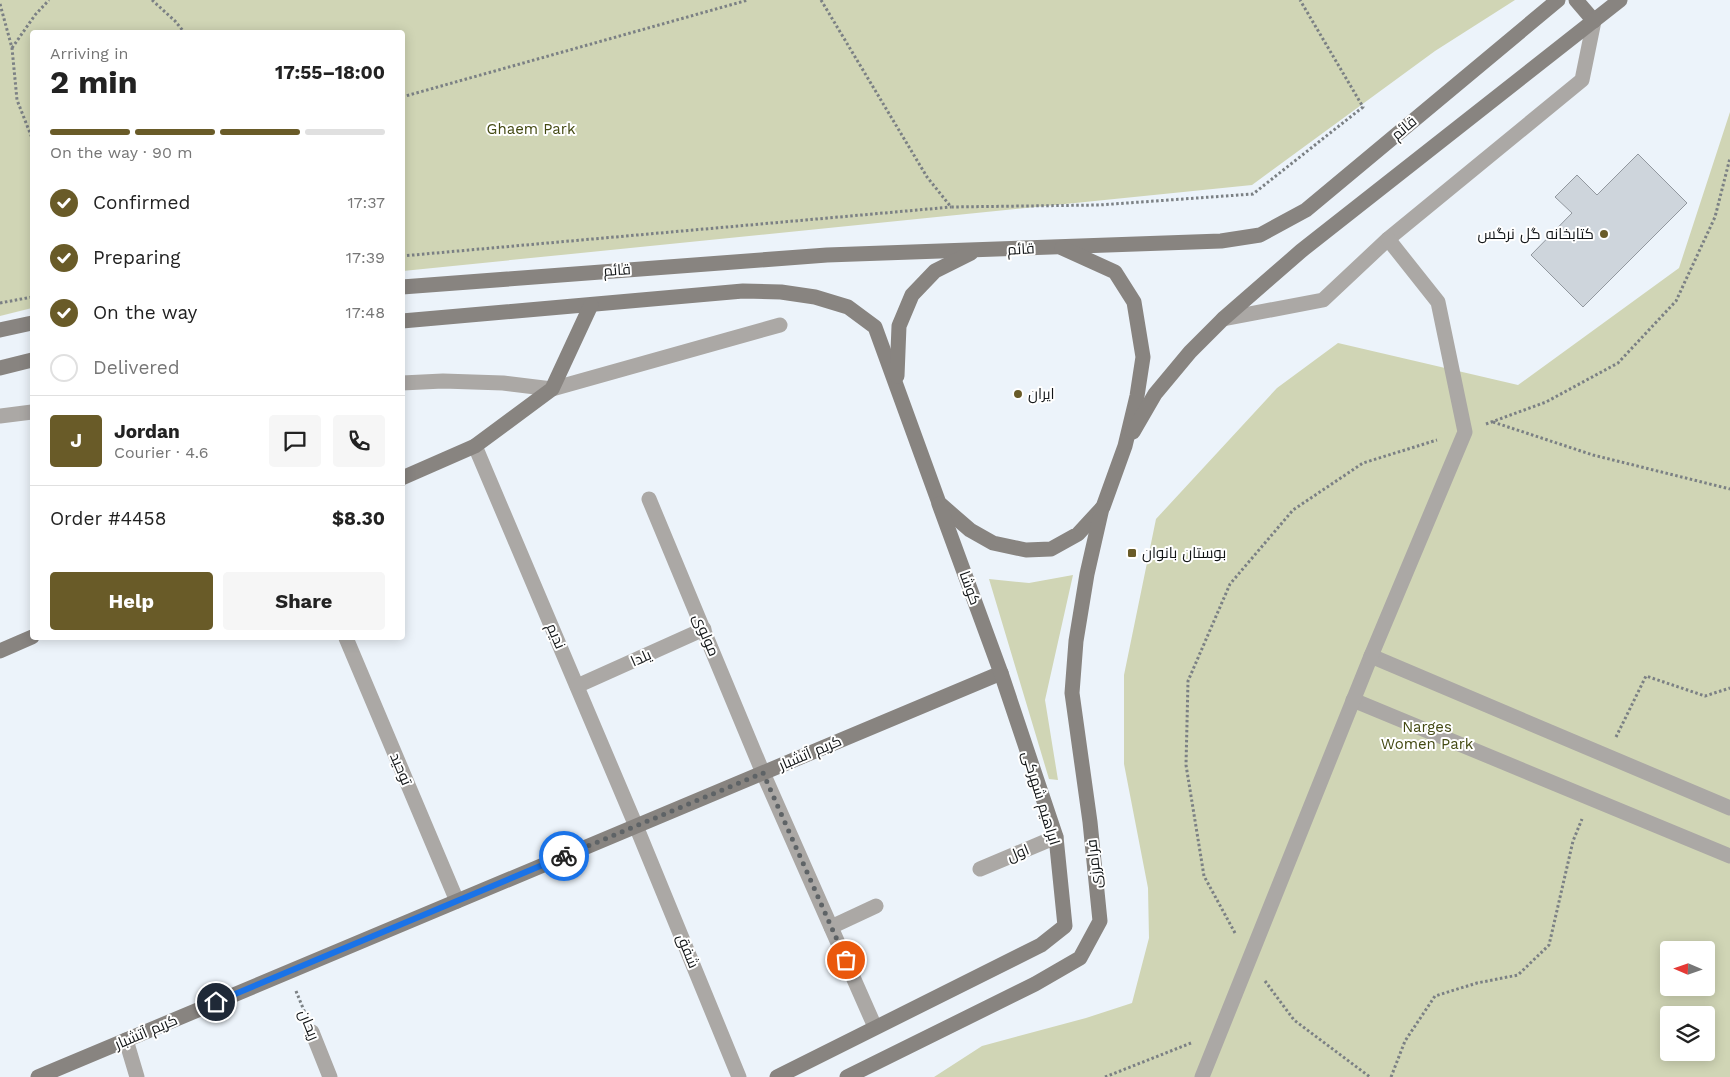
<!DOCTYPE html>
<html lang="en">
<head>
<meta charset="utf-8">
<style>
  body { margin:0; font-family:"Work Sans",Cairo,sans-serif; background:#f6f6f6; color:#222; height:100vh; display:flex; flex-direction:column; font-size:19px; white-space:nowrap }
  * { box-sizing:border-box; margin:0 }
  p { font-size:16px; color:#767676 }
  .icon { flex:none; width:28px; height:28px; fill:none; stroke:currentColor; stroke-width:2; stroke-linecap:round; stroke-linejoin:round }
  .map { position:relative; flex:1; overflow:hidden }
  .details { position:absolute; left:30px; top:30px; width:375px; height:610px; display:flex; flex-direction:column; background:#fff; border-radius:5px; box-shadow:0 2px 12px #0003 }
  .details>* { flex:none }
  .needle { width:32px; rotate:272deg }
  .fabs { position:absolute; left:1660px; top:941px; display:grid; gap:10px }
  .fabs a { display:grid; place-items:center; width:55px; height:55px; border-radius:5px; background:#fff; box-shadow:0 2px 12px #0003; font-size:25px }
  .pin { position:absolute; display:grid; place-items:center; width:42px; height:42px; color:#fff; margin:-21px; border:2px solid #fff; border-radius:50%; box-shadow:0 1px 5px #0007 }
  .courier { position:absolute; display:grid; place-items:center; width:50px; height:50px; margin:-25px; border:4px solid #1a73e8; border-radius:50%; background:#fff; color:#222; box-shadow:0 1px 6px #0007 }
  .overview em { font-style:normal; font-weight:700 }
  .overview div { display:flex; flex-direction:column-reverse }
  .overview { display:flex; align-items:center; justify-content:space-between; height:85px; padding:0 20px }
  h1 { font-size:32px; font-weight:700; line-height:38px }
  .bar { display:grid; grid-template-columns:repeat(4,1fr); gap:8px 5px; align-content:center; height:60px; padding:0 20px }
  .bar i { height:6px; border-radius:4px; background:#e0e0e0 }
  .bar .on { background:#695b28 }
  .bar p { grid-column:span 4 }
  .line { display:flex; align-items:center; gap:12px; padding:0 20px; border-top:1px solid #e0e0e0 }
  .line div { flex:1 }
  .round { display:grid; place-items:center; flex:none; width:52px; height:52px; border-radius:5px; background:#f6f6f6 }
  ol { padding:0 20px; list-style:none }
  li { display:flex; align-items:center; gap:15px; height:55px }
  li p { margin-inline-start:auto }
  li .icon { padding:5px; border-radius:50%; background:#695b28; color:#fff; stroke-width:4 }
  li:last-child { color:#767676 }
  li i { width:28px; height:28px; border:2px solid #e0e0e0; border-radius:50% }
  .action { display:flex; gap:10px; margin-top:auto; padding:10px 20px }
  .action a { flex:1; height:58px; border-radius:5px; background:#695b28; color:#fff; font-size:20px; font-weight:700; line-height:58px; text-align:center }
  .action a+a { background:#f6f6f6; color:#222 }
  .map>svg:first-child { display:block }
  .green { fill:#d0d5b5; fill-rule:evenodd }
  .building { fill:#ced5dc; stroke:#92989f }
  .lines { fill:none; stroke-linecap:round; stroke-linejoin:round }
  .path { stroke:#7b8084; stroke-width:3; stroke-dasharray:2.5 2.5; stroke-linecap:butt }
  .lane { stroke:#aba8a5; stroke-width:15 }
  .street { stroke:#aba8a5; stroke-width:15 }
  .secondary { stroke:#888480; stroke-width:15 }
  .done { stroke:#5e6366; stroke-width:5; stroke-dasharray:0 9 }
  .route { stroke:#1a73e8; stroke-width:6 }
  .poi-dot { fill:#695b28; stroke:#fff; stroke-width:2 }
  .labels { text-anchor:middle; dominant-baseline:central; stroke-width:4; stroke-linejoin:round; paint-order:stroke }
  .street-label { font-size:15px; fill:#121517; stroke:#fff }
  .park-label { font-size:15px; fill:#434912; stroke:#fff }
  .poi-label { font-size:15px; fill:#121517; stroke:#fff; text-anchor:start }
</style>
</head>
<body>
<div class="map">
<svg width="1730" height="1077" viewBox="0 0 1730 1077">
  <rect width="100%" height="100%" fill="#ecf3fa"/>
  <!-- green -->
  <g class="green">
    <polygon points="0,0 1515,0 1435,51 1252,185 403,271 402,32 32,32 32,308 0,316"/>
    <path d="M1730 112V1077H934L982 1046 1086 1018 1132 1003 1149 938 1148 888 1124 764V675L1156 519 1277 388 1338 343 1518 385 1679 268ZM1669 950H1706V988H1669ZM1669 1015H1706V1052H1669Z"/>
    <polygon points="1073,575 1045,700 1058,780 1049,779 989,579 1029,583"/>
  </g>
  <!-- building -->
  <polygon class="building" points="1638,154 1687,203 1583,307 1531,255 1572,213 1555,197 1577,175 1597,195"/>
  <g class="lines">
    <!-- path -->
    <g class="path">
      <polyline points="152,0 175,21 184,32"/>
      <polyline points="821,0 927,177 951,207 1099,205 1253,194 1363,107 1300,0"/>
      <polyline points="0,4 12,48 17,100 32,138"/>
      <polyline points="12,48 35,15 49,0"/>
      <polyline points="402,97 748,0"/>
      <polyline points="402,256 951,207"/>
      <polyline points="0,303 32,297"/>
      <polyline points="1493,422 1593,455 1730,489"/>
      <polyline points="1486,424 1546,402 1618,363 1676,301 1715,217 1730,158"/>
      <polyline points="1616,737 1646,676 1705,696 1730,688"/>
      <polyline points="1235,933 1204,876 1186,765 1188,681 1230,584 1293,510 1363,463 1437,440"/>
      <polyline points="1265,981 1294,1020 1370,1077"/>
      <polyline points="296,991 305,1013"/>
      <polyline points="1105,1077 1191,1043"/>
      <polyline points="1391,1077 1405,1041 1435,996 1477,983 1518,975 1549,945 1573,841 1582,819"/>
    </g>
    <!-- lane -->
    <g class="lane">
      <polyline points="1223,319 1323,300 1388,239 1582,80 1594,21"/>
      <polyline points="1371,656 1730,808"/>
      <polyline points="1353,700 1730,856"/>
      <polyline points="1202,1077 1371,656 1465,432 1438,302 1388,239"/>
    </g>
    <!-- street -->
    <g class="street">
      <polyline points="402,383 443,381 503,383 552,389 780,325"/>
      <polyline points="0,416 32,412"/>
      <polyline points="475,446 636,826 739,1077"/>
      <polyline points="649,499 763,773 875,1027"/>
      <polyline points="346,638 457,901"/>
      <polyline points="577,686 704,629"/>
      <polyline points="980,869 1056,837"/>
      <polyline points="831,927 876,906"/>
      <polyline points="312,1032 330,1077"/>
      <polyline points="126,1040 137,1077"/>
    </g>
    <!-- secondary -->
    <g class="secondary">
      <polyline points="1576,0 1594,21"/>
      <polyline points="402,287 827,255 1221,241 1260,235 1306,210 1558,0"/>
      <polyline points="402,321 743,291 781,292 815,297 848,307 875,327 939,503 970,530 993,543 1026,550 1051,549 1078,534 1103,507 1125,446 1137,396 1143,357 1134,302 1115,272 1062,248"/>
      <polyline points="0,330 32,323"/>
      <polyline points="0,368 32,360"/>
      <polyline points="897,376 899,326 912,295 935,271 971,253"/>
      <polyline points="1133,432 1155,394 1190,352 1223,319 1301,251 1620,0"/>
      <polyline points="402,478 475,446 552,389 591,305"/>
      <polyline points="0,651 32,637"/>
      <polyline points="38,1077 1001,673"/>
      <polyline points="777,1077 1041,945 1065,926 1056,837 1001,673 939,504"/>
      <polyline points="847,1077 1035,984 1080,958 1100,921 1090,822 1072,693 1076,641 1087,574 1102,508"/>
    </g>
  </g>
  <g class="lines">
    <!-- done -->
    <polyline class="done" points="564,856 763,773 846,960"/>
    <!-- route -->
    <polyline class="route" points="216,1002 564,856"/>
  </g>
  <!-- markers -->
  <g class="poi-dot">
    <circle cx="1604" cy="234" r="5"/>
    <circle cx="1018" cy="394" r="5"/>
    <rect x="1127" y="548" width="10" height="10" rx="2.5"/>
  </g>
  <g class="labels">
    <!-- street labels -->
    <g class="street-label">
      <text transform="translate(1404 128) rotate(-40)">قائم</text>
      <text transform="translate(1021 249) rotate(-3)">قائم</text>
      <text transform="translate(617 270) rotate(-4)">قائم</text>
      <text transform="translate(970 588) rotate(70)">کوشا</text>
      <text transform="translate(706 635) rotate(67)">مولوی</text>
      <text transform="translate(556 636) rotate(67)">ندیم</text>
      <text transform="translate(641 658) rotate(-24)">یلدا</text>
      <text transform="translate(810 753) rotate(-23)">کریم آتشبار</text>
      <text transform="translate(401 769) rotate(67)">توحید</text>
      <text transform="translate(1041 798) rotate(73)">ابراهیم شهرکی</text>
      <text transform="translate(1018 853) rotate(-22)">اول</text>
      <text transform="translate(1094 864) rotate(-96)">فرامرزی</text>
      <text transform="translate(688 951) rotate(68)">شفق</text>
      <text transform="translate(309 1025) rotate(68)">ریحان</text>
      <text transform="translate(146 1032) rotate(-23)">کریم آتشبار</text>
    </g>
    <!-- park labels -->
    <g class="park-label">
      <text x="531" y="129">Ghaem Park</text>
      <text x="1427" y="727">Narges<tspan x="1427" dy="17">Women Park</tspan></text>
    </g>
    <!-- poi labels -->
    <g class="poi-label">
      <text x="1594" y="234" text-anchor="end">کتابخانه گل نرگس</text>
      <text x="1028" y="394">ایران</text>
      <text x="1142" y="553">بوستان بانوان</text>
    </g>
  </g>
</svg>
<div class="fabs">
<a><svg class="needle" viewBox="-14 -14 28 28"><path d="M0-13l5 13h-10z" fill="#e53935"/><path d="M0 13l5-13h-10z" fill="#767676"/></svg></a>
<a><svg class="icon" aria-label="layers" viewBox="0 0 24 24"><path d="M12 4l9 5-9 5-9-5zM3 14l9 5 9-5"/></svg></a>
</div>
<div class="pin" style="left:846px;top:960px;background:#ea580c"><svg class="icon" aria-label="bag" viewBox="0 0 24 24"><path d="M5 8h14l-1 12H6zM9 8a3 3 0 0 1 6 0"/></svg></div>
<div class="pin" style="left:216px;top:1002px;background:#1f2937"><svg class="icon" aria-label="home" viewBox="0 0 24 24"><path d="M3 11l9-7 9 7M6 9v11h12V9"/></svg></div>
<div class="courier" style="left:564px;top:856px"><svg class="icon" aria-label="bike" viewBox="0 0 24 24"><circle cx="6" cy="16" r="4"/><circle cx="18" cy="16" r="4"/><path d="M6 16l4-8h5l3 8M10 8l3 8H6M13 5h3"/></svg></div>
<section class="details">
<div class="overview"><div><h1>2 min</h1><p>Arriving in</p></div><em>17:55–18:00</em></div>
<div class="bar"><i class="on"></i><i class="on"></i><i class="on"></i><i></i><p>On the way · 90 m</p></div>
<ol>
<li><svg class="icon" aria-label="check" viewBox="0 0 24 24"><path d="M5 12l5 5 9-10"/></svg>Confirmed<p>17:37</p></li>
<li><svg class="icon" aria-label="check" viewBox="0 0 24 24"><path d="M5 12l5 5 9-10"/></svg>Preparing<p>17:39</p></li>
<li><svg class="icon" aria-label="check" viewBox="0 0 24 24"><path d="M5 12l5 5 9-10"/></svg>On the way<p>17:48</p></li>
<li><i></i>Delivered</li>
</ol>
<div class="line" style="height:90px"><b class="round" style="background:#695b28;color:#fff">J</b><div><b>Jordan</b><p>Courier · 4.6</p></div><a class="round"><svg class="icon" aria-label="chat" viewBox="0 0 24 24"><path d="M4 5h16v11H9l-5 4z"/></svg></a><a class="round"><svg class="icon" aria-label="phone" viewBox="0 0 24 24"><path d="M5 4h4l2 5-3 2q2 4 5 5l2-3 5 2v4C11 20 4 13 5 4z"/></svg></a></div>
<div class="line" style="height:65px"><div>Order #4458</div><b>$8.30</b></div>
<div class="action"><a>Help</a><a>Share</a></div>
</section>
</div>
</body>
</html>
